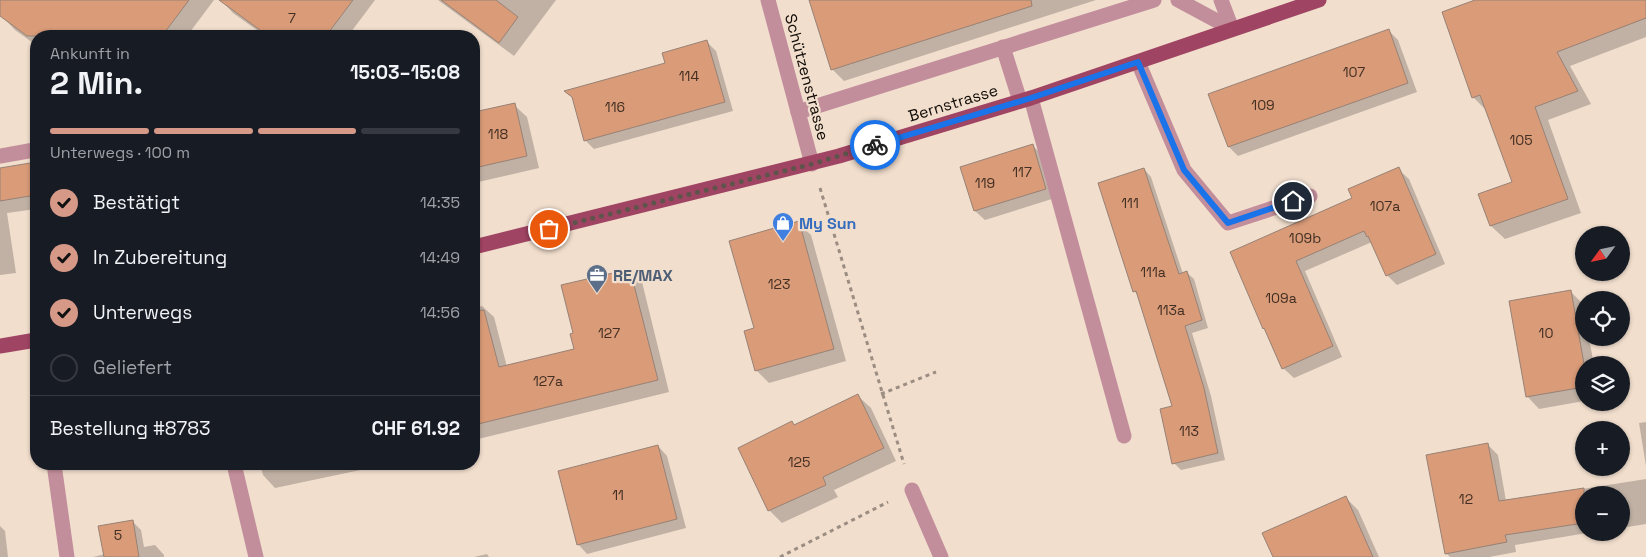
<!DOCTYPE html>
<html lang="de">
<head>
<meta charset="utf-8">
<style>
  body { margin:0; font-family:"Space Grotesk",sans-serif; background:#20242c; color:#f1f3f6; height:100vh; display:flex; flex-direction:column; font-size:19px; white-space:nowrap }
  * { box-sizing:border-box; margin:0 }
  p { font-size:16px; color:#9ea1a6 }
  .icon { flex:none; width:28px; height:28px; fill:none; stroke:currentColor; stroke-width:2; stroke-linecap:round; stroke-linejoin:round }
  .map { position:relative; flex:1; overflow:hidden }
  .details { position:absolute; left:30px; top:30px; width:450px; height:440px; display:flex; flex-direction:column; background:#171b24; border-radius:20px; box-shadow:0 1px 4px #0004 }
  .details>* { flex:none }
  .needle { width:32px; rotate:237deg }
  .tools { position:absolute; left:1575px; top:226px; display:grid; gap:10px }
  .tools a { display:grid; place-items:center; width:55px; height:55px; border-radius:50%; background:#171b24; box-shadow:0 1px 4px #0004; font-size:25px }
  .pin { position:absolute; display:grid; place-items:center; width:42px; height:42px; color:#fff; margin:-21px; border:2px solid #fff; border-radius:50%; box-shadow:0 1px 5px #0007 }
  .courier { position:absolute; display:grid; place-items:center; width:50px; height:50px; margin:-25px; border:4px solid #1a73e8; border-radius:50%; background:#fff; color:#222; box-shadow:0 1px 6px #0007 }
  .summary em { font-style:normal; font-weight:800 }
  .summary div { display:flex; flex-direction:column-reverse }
  .summary { display:flex; align-items:center; justify-content:space-between; height:85px; padding:0 20px }
  h1 { font-size:32px; font-weight:800; line-height:38px }
  .bar { display:grid; grid-template-columns:repeat(4,1fr); gap:8px 5px; align-content:center; height:60px; padding:0 20px }
  .bar i { height:6px; border-radius:4px; background:#363941 }
  .bar .on { background:#d69887 }
  .bar p { grid-column:span 4 }
  .line { display:flex; align-items:center; gap:12px; padding:0 20px; border-top:1px solid #363941 }
  .line div { flex:1 }
  ol { padding:0 20px; list-style:none }
  li { display:flex; align-items:center; gap:15px; height:55px }
  li p { margin-inline-start:auto }
  li .icon { padding:5px; border-radius:50%; background:#d69887; color:#111; stroke-width:4 }
  li:last-child { color:#9ea1a6 }
  li i { width:28px; height:28px; border:2px solid #363941; border-radius:50% }
  .map>svg:first-child { display:block }
  .shadow { fill:#0003 }
  .building { fill:#d99b78; stroke:#978276 }
  .lines { fill:none; stroke-linecap:round; stroke-linejoin:round }
  .path { stroke:#9b8d81; stroke-width:3; stroke-dasharray:4 4; stroke-linecap:butt }
  .minor { stroke:#c38e9c; stroke-width:15 }
  .major { stroke:#a04463; stroke-width:15 }
  .done { stroke:#5f544b; stroke-width:5; stroke-dasharray:0 9 }
  .route { stroke:#1a73e8; stroke-width:6 }
  .labels { text-anchor:middle; dominant-baseline:central; stroke-width:4.5; stroke-linejoin:round; paint-order:stroke }
  .number-label { font-size:14px; fill:#422e22 }
  .street-label { font-size:16px; fill:#100a05; stroke:#f1decd }
  .shop-label { font-size:16px; font-weight:bold; fill:#366cbe; stroke:#f1decd; text-anchor:start }
  .service-label { font-size:16px; font-weight:bold; fill:#4e5e75; stroke:#f1decd; text-anchor:start }
</style>
</head>
<body>
<div class="map">
<svg width="1646" height="557" viewBox="0 0 1646 557">
  <rect width="100%" height="100%" fill="#f1decd"/>
  <!-- shadow -->
  <g class="shadow">
    <polygon points="12,0 214,0 187,36 36,36 36,45 15,30 1,15"/>
    <polygon points="221,0 375,0 348,36 265,36 233,13"/>
    <polygon points="438,0 556,0 514,56"/>
    <polygon points="818,0 1096,0 844,81 833,70 811,2"/>
    <polygon points="1478,0 1646,0 1646,37 1570,66 1591,104 1548,120 1581,213 1505,239 1491,226 1480,195 1513,183 1488,112 1473,97"/>
    <polygon points="1389,31 1398,40 1417,92 1238,156 1229,147"/>
    <polygon points="707,42 716,51 733,111 594,149 585,140 574,99 566,92 666,64"/>
    <polygon points="514,105 527,117 539,168 474,183 474,114"/>
    <polygon points="1033,146 1042,155 1055,198 985,220 975,211 962,168"/>
    <polygon points="36,163 36,209 7,213 16,273 0,275 0,169"/>
    <polygon points="1144,169 1151,177 1183,274 1186,272 1194,279 1208,328 1192,333 1211,396 1225,460 1181,470 1174,463 1174,407 1139,296 1134,291"/>
    <polygon points="1398,169 1409,179 1445,264 1397,285 1387,275 1372,242 1305,271 1342,357 1294,378 1283,368 1264,328 1231,252 1353,199"/>
    <polygon points="798,223 811,235 846,361 769,383 756,370 755,328"/>
    <polygon points="630,270 642,282 669,392 474,440 474,308 482,306 494,317 507,367 575,350 575,333"/>
    <polygon points="1570,291 1583,304 1584,338 1589,338 1594,365 1584,365 1584,401 1539,409 1527,396"/>
    <polygon points="858,396 871,408 896,461 834,490 838,497 782,523 769,510 739,448 792,423 795,426"/>
    <polygon points="1646,422 1646,466 1639,423"/>
    <polygon points="1488,445 1498,455 1506,501 1646,479 1646,524 1621,528 1621,495 1584,495 1584,532 1593,532 1515,545 1516,552 1489,557 1450,557 1446,553"/>
    <polygon points="658,446 667,456 686,528 587,554 578,544"/>
    <polygon points="260,464 369,464 370,468 275,488 263,475"/>
    <polygon points="1345,497 1358,510 1379,557 1274,557"/>
    <polygon points="132,521 141,530 144,547 155,545 164,555 164,557 93,557 105,554"/>
    <polygon points="0,526 5,531 8,557 0,557"/>
    <polygon points="487,554 489,557 474,557"/>
  </g>
  <!-- building -->
  <g class="building">
    <polygon points="0,0 189,0 162,36 27,36 0,16"/>
    <polygon points="219,0 353,0 326,36 268,36"/>
    <polygon points="441,0 496,0 518,17 499,43"/>
    <polygon points="809,0 1031,0 1032,6 831,70"/>
    <polygon points="1475,0 1646,0 1646,18 1557,52 1578,91 1535,107 1568,199 1490,226 1478,194 1512,182 1480,95 1472,98 1442,12"/>
    <polygon points="1389,29 1408,83 1228,147 1208,94"/>
    <polygon points="707,40 725,102 584,141 572,97 564,91 658,65 665,63 662,53"/>
    <polygon points="515,103 527,156 474,168 474,112"/>
    <polygon points="1033,144 1046,189 974,211 960,167"/>
    <polygon points="36,162 36,195 0,201 0,168"/>
    <polygon points="1399,167 1436,254 1386,276 1368,236 1367,237 1364,231 1296,261 1333,346 1282,369 1264,328 1263,329 1230,252 1352,198 1348,189"/>
    <polygon points="1144,168 1179,274 1187,271 1202,320 1185,326 1204,388 1218,453 1172,464 1160,409 1172,406 1136,291 1133,292 1098,183"/>
    <polygon points="799,221 834,349 755,371 744,331 754,328 729,241"/>
    <polygon points="630,269 658,380 474,425 474,311 484,310 499,367 574,349 570,334 573,333 561,285"/>
    <polygon points="1571,290 1584,364 1584,387 1526,397 1509,301"/>
    <polygon points="858,394 884,448 823,477 826,485 768,511 738,448 792,421 794,425"/>
    <polygon points="1488,443 1499,501 1584,488 1584,523 1505,535 1507,542 1445,554 1426,455"/>
    <polygon points="658,445 677,519 577,545 558,471"/>
    <polygon points="1346,496 1373,557 1273,557 1262,533"/>
    <polygon points="133,520 139,557 104,557 98,526"/>
  </g>
  <g class="lines">
    <!-- path -->
    <g class="path">
      <polyline points="820,188 904,464"/>
      <polyline points="881,394 936,372"/>
      <polyline points="780,557 888,502"/>
    </g>
    <!-- minor -->
    <g class="minor">
      <polyline points="768,0 812,164"/>
      <polyline points="1178,0 1232,29"/>
      <polyline points="1221,0 1232,29"/>
      <polyline points="1003,47 1020,101"/>
      <polyline points="1138,62 1184,170 1228,223 1310,196"/>
      <polyline points="1031,98 1124,436"/>
      <polyline points="798,112 1154,0"/>
      <polyline points="0,156 34,150"/>
      <polyline points="54,464 67,557"/>
      <polyline points="234,464 256,557"/>
      <polyline points="912,490 941,557"/>
    </g>
    <!-- major -->
    <g class="major">
      <polyline points="474,247 839,156 1031,98 1319,0"/>
      <polyline points="0,346 36,340"/>
    </g>
  </g>
  <g class="lines">
    <!-- done -->
    <polyline class="done" points="549,229 812,164 875,145"/>
    <!-- route -->
    <polyline class="route" points="875,145 1031,98 1138,62 1184,170 1228,223 1293,201"/>
  </g>
  <!-- icons -->
  <defs>
    <g id="shop-pin" transform="scale(1.125)"><path d="M0 17L-7.5 6A9.5 9.5 0 1 1 7.5 6Z" fill="#3f7fe0" stroke="#f1decd"/><path d="M-5-2.5h2.3a2.7 3.5 0 0 1 5.4 0H5L5.5 6h-11ZM-1.5-2.5h3a1.5 2.3 0 0 0-3 0Z" fill="#fff"/></g>
    <g id="office-pin" transform="scale(1.125)"><path d="M0 17L-7.5 6A9.5 9.5 0 1 1 7.5 6Z" fill="#5c6f8a" stroke="#f1decd"/><path d="M-6-3h4V-5.5h4V-3h4V5H-6ZM-1-4.5V-3h2v-1.5ZM-6 0V1H6V0Z" fill="#fff"/></g>
  </defs>
  <g fill-rule="evenodd">
    <use href="#shop-pin" x="783" y="223"/>
    <use href="#office-pin" x="597" y="275"/>
  </g>
  <g class="labels">
    <!-- number labels -->
    <g class="number-label">
      <text x="292" y="18">7</text>
      <text x="1354" y="72">107</text>
      <text x="689" y="76">114</text>
      <text x="1263" y="105">109</text>
      <text x="615" y="107">116</text>
      <text x="498" y="134">118</text>
      <text x="1521" y="140">105</text>
      <text x="1022" y="172">117</text>
      <text x="985" y="183">119</text>
      <text x="1130" y="203">111</text>
      <text x="1385" y="206">107a</text>
      <text x="1305" y="238">109b</text>
      <text x="1153" y="272">111a</text>
      <text x="779" y="284">123</text>
      <text x="1281" y="298">109a</text>
      <text x="1171" y="310">113a</text>
      <text x="609" y="333">127</text>
      <text x="1546" y="333">10</text>
      <text x="548" y="381">127a</text>
      <text x="1189" y="431">113</text>
      <text x="799" y="462">125</text>
      <text x="618" y="495">11</text>
      <text x="1466" y="499">12</text>
      <text x="118" y="535">5</text>
    </g>
    <!-- street labels -->
    <g class="street-label">
      <text transform="translate(807 77) rotate(75)">Schützenstrasse</text>
      <text transform="translate(953 103) rotate(-17)">Bernstrasse</text>
    </g>
    <!-- shop labels -->
    <g class="shop-label">
      <text x="799" y="223">My Sun</text>
    </g>
    <!-- service labels -->
    <g class="service-label">
      <text x="613" y="275">RE/MAX</text>
    </g>
  </g>
</svg>
<div class="tools">
<a><svg class="needle" viewBox="-14 -14 28 28"><path d="M0-13l5 13h-10z" fill="#e53935"/><path d="M0 13l5-13h-10z" fill="#9ea1a6"/></svg></a>
<a><svg class="icon" aria-label="locate" viewBox="0 0 24 24"><circle cx="12" cy="12" r="6"/><path d="M12 2v4M12 18v4M2 12h4M18 12h4"/></svg></a>
<a><svg class="icon" aria-label="layers" viewBox="0 0 24 24"><path d="M12 4l9 5-9 5-9-5zM3 14l9 5 9-5"/></svg></a>
<a>+</a>
<a>−</a>
</div>
<div class="pin" style="left:549px;top:229px;background:#ea580c"><svg class="icon" aria-label="bag" viewBox="0 0 24 24"><path d="M5 8h14l-1 12H6zM9 8a3 3 0 0 1 6 0"/></svg></div>
<div class="pin" style="left:1293px;top:201px;background:#1f2937"><svg class="icon" aria-label="home" viewBox="0 0 24 24"><path d="M3 11l9-7 9 7M6 9v11h12V9"/></svg></div>
<div class="courier" style="left:875px;top:145px"><svg class="icon" aria-label="bike" viewBox="0 0 24 24"><circle cx="6" cy="16" r="4"/><circle cx="18" cy="16" r="4"/><path d="M6 16l4-8h5l3 8M10 8l3 8H6M13 5h3"/></svg></div>
<section class="details">
<div class="summary"><div><h1>2 Min.</h1><p>Ankunft in</p></div><em>15:03–15:08</em></div>
<div class="bar"><i class="on"></i><i class="on"></i><i class="on"></i><i></i><p>Unterwegs · 100 m</p></div>
<ol>
<li><svg class="icon" aria-label="check" viewBox="0 0 24 24"><path d="M5 12l5 5 9-10"/></svg>Bestätigt<p>14:35</p></li>
<li><svg class="icon" aria-label="check" viewBox="0 0 24 24"><path d="M5 12l5 5 9-10"/></svg>In Zubereitung<p>14:49</p></li>
<li><svg class="icon" aria-label="check" viewBox="0 0 24 24"><path d="M5 12l5 5 9-10"/></svg>Unterwegs<p>14:56</p></li>
<li><i></i>Geliefert</li>
</ol>
<div class="line" style="height:65px"><div>Bestellung #8783</div><b>CHF 61.92</b></div>
</section>
</div>
</body>
</html>
